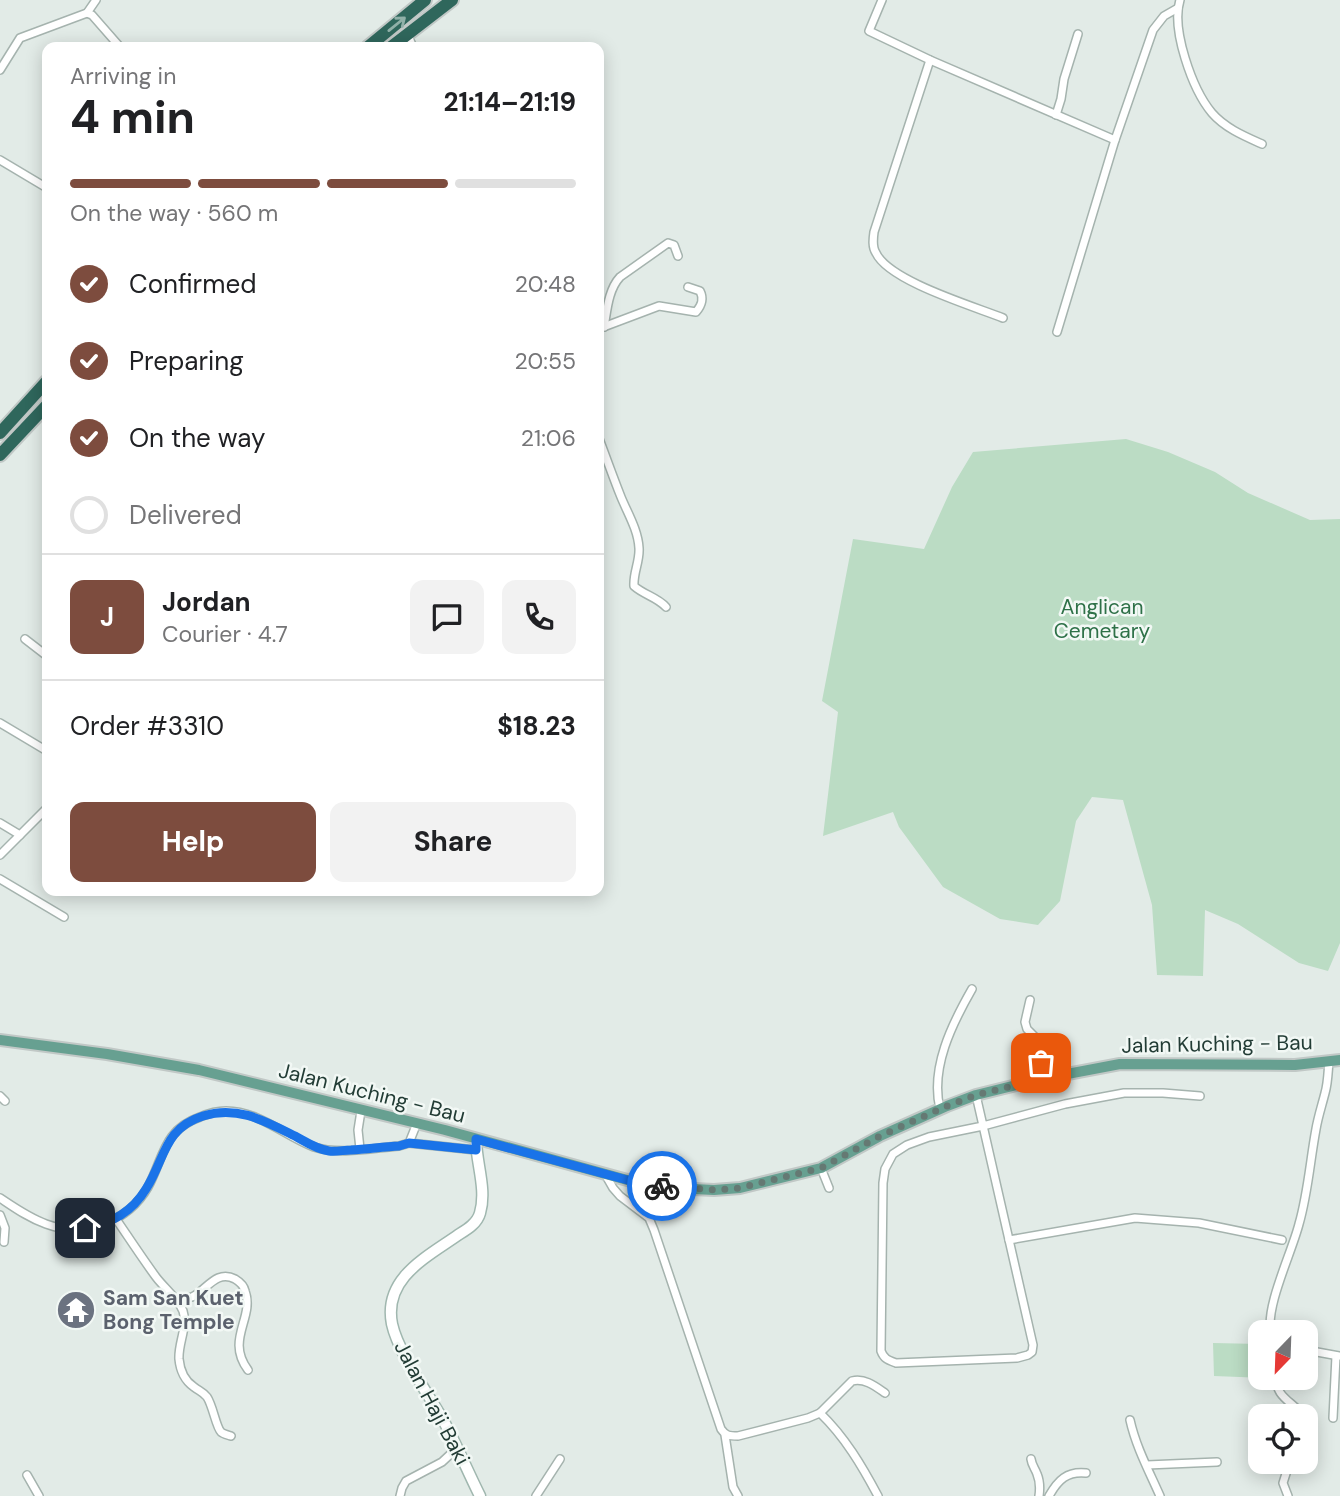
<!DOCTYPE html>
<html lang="en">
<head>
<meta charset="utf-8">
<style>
  body { margin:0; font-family:"DM Sans",sans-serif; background:#f2f2f2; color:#202124; height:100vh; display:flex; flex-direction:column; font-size:26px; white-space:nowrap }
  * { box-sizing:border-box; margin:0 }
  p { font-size:23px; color:#757577 }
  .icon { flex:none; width:38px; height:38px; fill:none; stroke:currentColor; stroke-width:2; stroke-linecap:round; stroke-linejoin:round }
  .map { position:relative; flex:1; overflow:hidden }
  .side { position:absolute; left:42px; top:42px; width:562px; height:854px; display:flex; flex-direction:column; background:#fff; border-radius:14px; box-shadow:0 4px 18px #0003 }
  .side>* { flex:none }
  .needle { width:46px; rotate:203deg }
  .tools { position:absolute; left:1248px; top:1320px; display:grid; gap:14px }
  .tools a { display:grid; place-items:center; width:70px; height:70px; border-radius:14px; background:#fff; box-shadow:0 4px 18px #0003; font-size:35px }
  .pin { position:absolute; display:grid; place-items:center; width:60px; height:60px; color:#fff; margin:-30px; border-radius:14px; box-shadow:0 4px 10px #0006 }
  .courier { position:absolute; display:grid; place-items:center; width:70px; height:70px; margin:-35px; border:5px solid #1a73e8; border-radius:50%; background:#fff; color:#222; box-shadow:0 2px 9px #0007 }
  .overview em { font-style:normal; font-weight:700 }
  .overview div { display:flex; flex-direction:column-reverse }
  .overview { display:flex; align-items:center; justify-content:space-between; height:119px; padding:0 28px }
  h1 { font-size:46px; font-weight:700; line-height:52px }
  .bar { display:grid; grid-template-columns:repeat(4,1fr); gap:10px 7px; align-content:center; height:84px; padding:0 28px }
  .bar i { height:9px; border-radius:5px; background:#e0e0e0 }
  .bar .current { background:#7d4c3e }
  .bar p { grid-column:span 4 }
  .line { display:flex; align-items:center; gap:18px; padding:0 28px; border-top:2px solid #e0e0e0 }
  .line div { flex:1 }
  .round { display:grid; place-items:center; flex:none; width:74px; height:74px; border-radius:14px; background:#f2f2f2 }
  ol { padding:0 28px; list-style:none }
  li { display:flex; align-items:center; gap:21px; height:77px }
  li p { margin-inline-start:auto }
  li .icon { padding:7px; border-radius:50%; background:#7d4c3e; color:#fff; stroke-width:4 }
  li:last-child { color:#757577 }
  li i { width:38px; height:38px; border:4px solid #e0e0e0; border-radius:50% }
  .action { display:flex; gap:14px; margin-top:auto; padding:14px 28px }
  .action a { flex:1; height:80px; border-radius:14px; background:#7d4c3e; color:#fff; font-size:28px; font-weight:700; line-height:80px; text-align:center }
  .action a+a { background:#f2f2f2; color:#202124 }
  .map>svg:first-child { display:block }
  .green { fill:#bbdcc4 }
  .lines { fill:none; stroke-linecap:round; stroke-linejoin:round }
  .street-casing { stroke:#a5b3ae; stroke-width:10 }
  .secondary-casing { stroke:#a0b7af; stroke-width:13 }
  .primary-casing { stroke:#c1c8c6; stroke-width:14 }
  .highway-casing { stroke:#c1c8c6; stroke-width:16 }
  .street { stroke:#fff; stroke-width:7 }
  .secondary { stroke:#fff; stroke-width:10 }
  .primary { stroke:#67a091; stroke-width:10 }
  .highway { stroke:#2f675c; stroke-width:12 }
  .oneway { stroke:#90b0a8 }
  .done { stroke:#657973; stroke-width:7; stroke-dasharray:0 12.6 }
  .route { stroke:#1a73e8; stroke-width:9 }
  .labels { text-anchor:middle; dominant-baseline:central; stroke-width:5; stroke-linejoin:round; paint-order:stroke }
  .park-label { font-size:21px; fill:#2e7148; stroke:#f2f8f5 }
  .street-label { font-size:21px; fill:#223c35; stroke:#f2f8f5 }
  .worship-label { font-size:21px; font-weight:bold; fill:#5b616d; stroke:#f2f8f5; text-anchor:start }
</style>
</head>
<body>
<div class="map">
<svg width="1340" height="1496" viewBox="0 0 1340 1496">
  <rect width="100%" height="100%" fill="#e2ebe7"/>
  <!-- green -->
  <g class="green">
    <polygon points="1126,439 1168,452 1215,472 1248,493 1310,520 1340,519 1340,943 1328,971 1299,963 1238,924 1205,910 1203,976 1157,975 1152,905 1123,800 1092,797 1076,821 1060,901 1038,925 1000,919 943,887 899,827 893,812 823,836 838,712 822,701 853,539 924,549 952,487 973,452"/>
    <polygon points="1213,1343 1260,1344 1260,1377 1265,1378 1214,1376"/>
  </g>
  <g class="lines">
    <!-- street casing -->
    <g class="street-casing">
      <g id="street">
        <polyline points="882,0 869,31 930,60 1115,140"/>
        <path d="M1180 0C1171 29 1192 89 1212 113 1225 128 1244 136 1262 144"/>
        <polyline points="87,13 92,15 120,47"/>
        <polyline points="407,34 413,47"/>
        <path d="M930 60 874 232C873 239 872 247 876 253 889 281 973 306 1003 318"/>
        <polyline points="0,70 20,38 87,13 96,0"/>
        <polyline points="1056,115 1061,99 1064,79 1078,34"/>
        <polyline points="0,160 47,188"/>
        <path d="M604 327C607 311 608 290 620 277L668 243 674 245 678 256"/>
        <path d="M598 329 659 306 696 312C702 305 704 299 700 291L688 287"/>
        <polyline points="1057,332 1115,140 1153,30 1164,16 1178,8"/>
        <path d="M598 436C606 457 613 477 621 497 628 514 638 530 639 548 640 561 633 573 634 586 644 595 657 597 666 607"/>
        <polyline points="25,639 47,656"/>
        <polyline points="0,723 47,751"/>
        <polyline points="0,823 20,835"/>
        <polyline points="0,855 47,808"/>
        <polyline points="0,879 64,917"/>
        <polyline points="1030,1000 1025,1022 1027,1029 1040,1042 1041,1079"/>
        <path d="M976 1095C995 1178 1014 1261 1033 1345L1032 1352 1028 1355 1017 1358 896 1363C888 1360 884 1359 881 1351L883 1183 885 1169 893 1154 907 1145 929 1137 983 1126 1065 1104 1124 1093H1163L1200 1096"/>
        <polyline points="0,1096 5,1101"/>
        <path d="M940 1109C930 1068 952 1024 972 989"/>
        <polyline points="409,1143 476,1150"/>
        <polyline points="360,1149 358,1130 361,1111"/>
        <polyline points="821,1168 829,1188"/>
        <path d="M605 1174 613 1188 620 1196 649 1218 654 1230 721 1429C726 1436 729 1436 738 1436L808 1418 820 1413 852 1381C865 1378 875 1386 885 1393"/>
        <path d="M0 1198C15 1208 29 1218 46 1224 84 1238 128 1222 148 1187 164 1157 163 1130 200 1117 207 1114 218 1111 226 1111 259 1111 285 1136 314 1147 339 1155 373 1148 399 1146L409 1143 417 1123"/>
        <polyline points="0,1215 5,1228 4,1242"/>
        <path d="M116 1219C129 1238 142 1258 156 1277 165 1289 177 1297 183 1311 188 1327 178 1343 179 1359 180 1370 185 1381 194 1387 199 1391 203 1392 207 1397 213 1406 216 1427 221 1432 223 1434 228 1435 231 1436"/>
        <polyline points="1009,1240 1135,1218 1199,1223 1282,1240"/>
        <path d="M175 1298C181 1298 186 1299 192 1297 206 1291 216 1269 235 1279 240 1282 244 1286 245 1291 255 1318 225 1339 248 1370"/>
        <path d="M1271 1332C1265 1307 1292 1252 1299 1224 1308 1193 1310 1161 1316 1129 1318 1117 1322 1105 1325 1093 1328 1083 1328 1072 1329 1061"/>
        <polyline points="1306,1350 1339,1356"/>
        <path d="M1277 1377C1274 1397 1294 1402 1303 1416"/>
        <path d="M820 1413C845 1437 862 1466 878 1496"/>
        <polyline points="1333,1418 1336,1356"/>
        <path d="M1130 1420C1136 1447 1149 1471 1160 1496"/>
        <polyline points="725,1435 733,1487 738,1496"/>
        <path d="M1031 1459C1032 1466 1035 1468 1037 1474 1040 1481 1040 1489 1039 1496"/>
        <polyline points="1147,1465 1217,1462"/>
        <polyline points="27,1475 39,1496"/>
        <polyline points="400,1496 402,1488 406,1481 442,1462 457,1448"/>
        <polyline points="536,1496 560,1459"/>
        <path d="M1049 1496C1058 1480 1067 1471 1086 1473"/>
        <polyline points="1288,1496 1283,1483 1290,1461"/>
      </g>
    </g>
    <!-- secondary casing -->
    <g class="secondary-casing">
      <path id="secondary" d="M476 1139C476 1163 487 1189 480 1213 477 1224 466 1230 458 1235 427 1257 383 1278 392 1324 398 1352 427 1392 442 1418 456 1443 467 1470 480 1496"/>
    </g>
    <!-- primary casing -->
    <g class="primary-casing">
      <polyline id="primary" points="0,1040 107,1054 199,1070 445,1130 631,1181 673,1188 714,1190 740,1188 821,1168 880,1136 947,1106 976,1095 1041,1079 1120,1064 1295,1065 1340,1060"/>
    </g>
    <!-- highway casing -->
    <g class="highway-casing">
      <g id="highway">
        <polyline points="368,47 425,0"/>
        <polyline points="391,47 452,0"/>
        <polyline points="0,433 47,381"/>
        <polyline points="0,455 47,405"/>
      </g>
    </g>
    <!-- street -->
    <use href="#street" class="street"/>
    <!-- secondary -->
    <use href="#secondary" class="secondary"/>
    <!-- primary -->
    <use href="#primary" class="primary"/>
    <!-- highway -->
    <use href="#highway" class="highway"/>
  </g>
  <!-- one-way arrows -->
  <defs><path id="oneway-shaft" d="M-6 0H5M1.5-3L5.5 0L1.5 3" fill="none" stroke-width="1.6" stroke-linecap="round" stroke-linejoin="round" transform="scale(1.75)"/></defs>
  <use class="oneway" href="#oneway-shaft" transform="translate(397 24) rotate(-39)"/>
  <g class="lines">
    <!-- done -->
    <polyline class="done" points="662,1186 715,1190 740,1188 821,1168 880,1136 947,1106 976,1095 1041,1079 1041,1063"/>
    <!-- route -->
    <path class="route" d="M85 1228C111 1224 132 1212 146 1189 165 1159 164 1128 203 1116 237 1105 265 1121 295 1136 306 1142 316 1149 329 1151 336 1152 344 1150 351 1150 367 1149 383 1147 399 1146L409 1143 476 1150V1139L631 1181 662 1186"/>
  </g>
  <!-- icons -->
  <defs>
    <g id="temple-disc" transform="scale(2.0125)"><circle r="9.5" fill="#6b7280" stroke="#f2f8f5"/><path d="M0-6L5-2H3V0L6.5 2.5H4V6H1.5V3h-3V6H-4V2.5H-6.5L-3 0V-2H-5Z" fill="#fff"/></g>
  </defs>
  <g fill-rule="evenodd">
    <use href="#temple-disc" x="76" y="1310"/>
  </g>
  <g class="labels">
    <!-- park labels -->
    <g class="park-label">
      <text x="1102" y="607">Anglican<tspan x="1102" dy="24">Cemetary</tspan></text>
    </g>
    <!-- street labels -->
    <g class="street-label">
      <text transform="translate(1217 1044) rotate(-1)">Jalan Kuching - Bau</text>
      <text transform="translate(372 1093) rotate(14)">Jalan Kuching - Bau</text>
      <text transform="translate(432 1403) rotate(62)">Jalan Haji Baki</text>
    </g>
    <!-- worship labels -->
    <g class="worship-label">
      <text x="103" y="1298">Sam San Kuet<tspan x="103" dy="24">Bong Temple</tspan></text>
    </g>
  </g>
</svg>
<div class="tools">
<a><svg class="needle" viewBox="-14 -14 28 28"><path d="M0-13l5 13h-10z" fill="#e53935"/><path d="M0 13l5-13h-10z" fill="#757577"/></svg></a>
<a><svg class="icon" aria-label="locate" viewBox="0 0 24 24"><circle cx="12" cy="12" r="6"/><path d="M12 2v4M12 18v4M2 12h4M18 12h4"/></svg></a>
</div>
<div class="pin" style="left:1041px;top:1063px;background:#ea580c"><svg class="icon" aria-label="bag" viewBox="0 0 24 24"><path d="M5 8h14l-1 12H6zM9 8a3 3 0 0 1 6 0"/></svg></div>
<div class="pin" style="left:85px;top:1228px;background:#1f2937"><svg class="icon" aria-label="home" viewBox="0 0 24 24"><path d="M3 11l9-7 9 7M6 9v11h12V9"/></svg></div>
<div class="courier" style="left:662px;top:1186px"><svg class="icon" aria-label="bike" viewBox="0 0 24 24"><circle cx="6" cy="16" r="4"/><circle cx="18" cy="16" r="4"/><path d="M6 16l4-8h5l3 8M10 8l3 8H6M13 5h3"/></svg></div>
<section class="side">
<div class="overview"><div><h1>4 min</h1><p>Arriving in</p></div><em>21:14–21:19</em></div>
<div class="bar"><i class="current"></i><i class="current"></i><i class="current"></i><i></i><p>On the way · 560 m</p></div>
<ol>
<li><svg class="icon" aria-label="check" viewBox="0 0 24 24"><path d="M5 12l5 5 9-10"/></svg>Confirmed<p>20:48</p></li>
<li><svg class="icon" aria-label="check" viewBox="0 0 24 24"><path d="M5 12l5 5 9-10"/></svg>Preparing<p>20:55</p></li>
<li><svg class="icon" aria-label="check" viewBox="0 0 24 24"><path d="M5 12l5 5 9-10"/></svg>On the way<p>21:06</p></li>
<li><i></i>Delivered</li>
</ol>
<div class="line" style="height:126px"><b class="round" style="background:#7d4c3e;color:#fff">J</b><div><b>Jordan</b><p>Courier · 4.7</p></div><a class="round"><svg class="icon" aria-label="chat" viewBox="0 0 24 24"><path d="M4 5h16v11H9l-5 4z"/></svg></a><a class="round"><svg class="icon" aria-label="phone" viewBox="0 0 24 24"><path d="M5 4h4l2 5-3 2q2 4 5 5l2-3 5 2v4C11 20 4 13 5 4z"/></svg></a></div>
<div class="line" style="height:91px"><div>Order #3310</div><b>$18.23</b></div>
<div class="action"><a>Help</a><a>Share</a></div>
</section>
</div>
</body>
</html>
